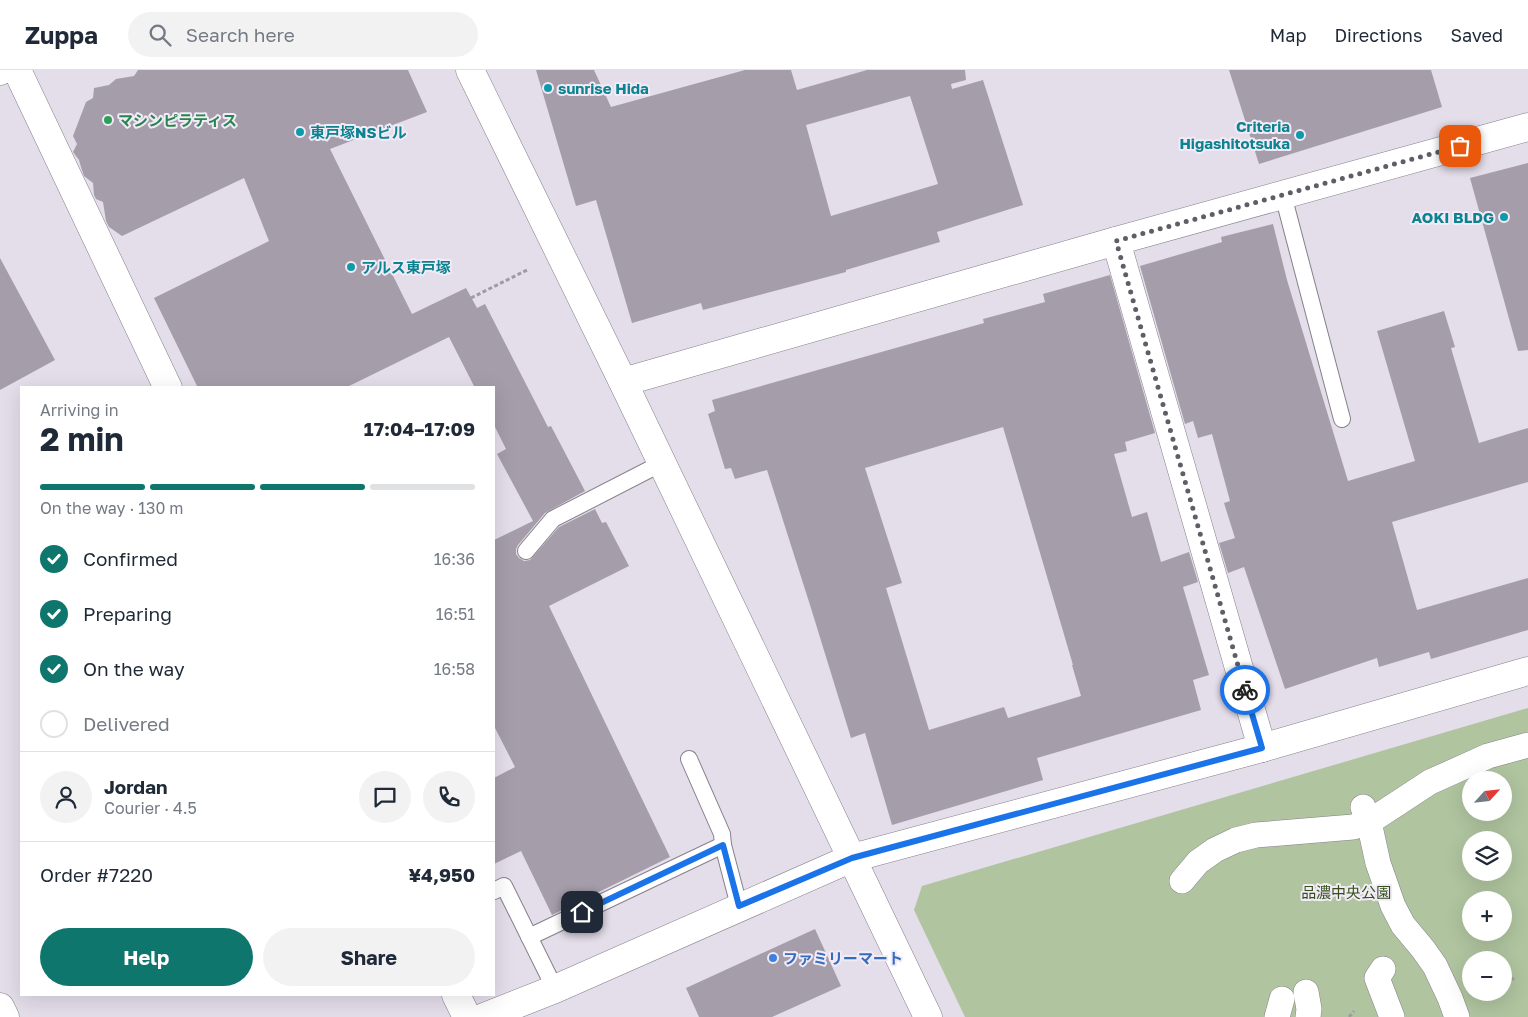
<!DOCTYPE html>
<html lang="en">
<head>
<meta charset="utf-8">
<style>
  body { margin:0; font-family:"Golos Text","Noto Sans JP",sans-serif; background:#f2f2f3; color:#1f2937; height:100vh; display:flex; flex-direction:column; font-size:19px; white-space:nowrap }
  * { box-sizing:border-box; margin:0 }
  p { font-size:16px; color:#747a83 }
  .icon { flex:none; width:28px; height:28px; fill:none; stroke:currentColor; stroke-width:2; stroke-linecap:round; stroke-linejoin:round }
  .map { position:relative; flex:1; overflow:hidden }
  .drawer { position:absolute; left:20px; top:316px; width:475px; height:610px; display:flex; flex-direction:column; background:#fff; border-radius:0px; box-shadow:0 5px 20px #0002 }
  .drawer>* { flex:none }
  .needle { width:32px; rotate:63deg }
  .buttons { position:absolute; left:1462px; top:701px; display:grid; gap:10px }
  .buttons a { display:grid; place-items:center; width:50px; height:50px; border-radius:50%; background:#fff; box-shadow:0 5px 20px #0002; font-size:25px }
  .pin { position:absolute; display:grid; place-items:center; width:42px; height:42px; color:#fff; margin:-21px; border-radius:10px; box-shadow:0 2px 8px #0006 }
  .courier { position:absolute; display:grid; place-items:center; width:50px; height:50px; margin:-25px; border:4px solid #1a73e8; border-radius:50%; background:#fff; color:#222; box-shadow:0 1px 6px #0007 }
  .headline em { font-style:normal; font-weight:700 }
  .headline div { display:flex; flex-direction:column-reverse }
  .headline { display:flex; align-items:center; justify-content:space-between; height:85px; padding:0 20px }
  h1 { font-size:32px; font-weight:700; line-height:38px }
  .bar { display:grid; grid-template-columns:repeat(4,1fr); gap:8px 5px; align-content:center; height:60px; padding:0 20px }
  .bar i { height:6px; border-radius:4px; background:#e0e1e3 }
  .bar .on { background:#0f766e }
  .bar p { grid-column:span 4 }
  .line { display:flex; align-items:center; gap:12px; padding:0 20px; border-top:1px solid #e0e1e3 }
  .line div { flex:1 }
  .round { display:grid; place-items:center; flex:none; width:52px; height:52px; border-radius:26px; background:#f2f2f3 }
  ol { padding:0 20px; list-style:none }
  li { display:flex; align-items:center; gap:15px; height:55px }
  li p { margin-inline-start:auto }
  li .icon { padding:5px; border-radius:50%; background:#0f766e; color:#fff; stroke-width:4 }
  li:last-child { color:#747a83 }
  li i { width:28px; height:28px; border:2px solid #e0e1e3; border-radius:50% }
  .button { display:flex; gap:10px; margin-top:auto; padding:10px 20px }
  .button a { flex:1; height:58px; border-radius:30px; background:#0f766e; color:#fff; font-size:20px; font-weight:700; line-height:58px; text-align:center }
  .button a+a { background:#f2f2f3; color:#1f2937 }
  header { display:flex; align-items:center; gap:30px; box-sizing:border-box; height:70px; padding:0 25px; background:#fff; border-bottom:1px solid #e0e1e3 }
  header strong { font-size:24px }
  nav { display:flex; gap:28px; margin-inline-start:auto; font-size:18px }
  .search { width:350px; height:45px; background:#f2f2f3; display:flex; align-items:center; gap:12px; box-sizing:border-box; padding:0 18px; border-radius:28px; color:#747a83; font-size:19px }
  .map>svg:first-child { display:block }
  .green { fill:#afc49f; fill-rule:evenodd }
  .building { fill:#a59eaa; fill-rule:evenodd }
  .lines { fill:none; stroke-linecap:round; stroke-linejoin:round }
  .service-casing { stroke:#86808b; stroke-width:18 }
  .pedestrian-casing { stroke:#86808b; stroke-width:26 }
  .minor-casing { stroke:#86808b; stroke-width:29 }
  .tertiary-casing { stroke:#86808b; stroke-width:29 }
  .path { stroke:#a09aa5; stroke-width:3; stroke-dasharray:4 2.5; stroke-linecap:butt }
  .service { stroke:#fff; stroke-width:16 }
  .pedestrian { stroke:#fff; stroke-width:25 }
  .minor { stroke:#fff; stroke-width:28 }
  .tertiary { stroke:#fff; stroke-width:28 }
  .done { stroke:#615d65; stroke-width:5; stroke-dasharray:0 9 }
  .route { stroke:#1a73e8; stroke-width:6 }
  .culture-dot { fill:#0f9aa8; stroke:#f1eaf7; stroke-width:2 }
  .leisure-dot { fill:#2e9e5b; stroke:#f1eaf7; stroke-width:2 }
  .shop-dot { fill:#3f7fe0; stroke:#f1eaf7; stroke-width:2 }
  .labels { text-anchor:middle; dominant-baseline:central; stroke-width:4; stroke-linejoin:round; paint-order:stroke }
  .culture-label { font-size:15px; font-weight:bold; fill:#0d838f; stroke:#f1eaf7; text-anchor:start }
  .leisure-label { font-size:15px; font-weight:bold; fill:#27864d; stroke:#f1eaf7; text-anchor:start }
  .park-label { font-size:15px; fill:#345018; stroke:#f1eaf7 }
  .shop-label { font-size:15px; font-weight:bold; fill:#366cbe; stroke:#f1eaf7; text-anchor:start }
</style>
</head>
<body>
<header>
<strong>Zuppa</strong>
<div class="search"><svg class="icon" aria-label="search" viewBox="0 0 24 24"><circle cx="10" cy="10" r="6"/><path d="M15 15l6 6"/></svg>Search here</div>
<nav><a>Map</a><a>Directions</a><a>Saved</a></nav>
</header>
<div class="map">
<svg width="1528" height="947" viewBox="0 0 1528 947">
  <rect width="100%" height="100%" fill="#e4ddea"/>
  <!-- green -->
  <path class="green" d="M1528 638V947H965L914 840 922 816ZM1471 710H1504V742H1471ZM1471 770H1504V802H1471ZM1471 830H1504V862H1471ZM1471 890H1504V922H1471Z"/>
  <!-- building -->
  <g class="building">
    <polygon points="138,0 408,0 427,42 330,79 412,244 466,218 477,238 485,234 548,357 551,356 585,421 545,443 518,475 516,479 516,484 519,488 524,491 530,490 559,457 595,439 602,453 606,452 629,496 549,536 670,787 552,845 521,781 494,794 494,708 515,697 494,656 494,470 533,451 497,384 506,379 494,355 494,318 475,318 449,267 345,318 198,318 154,228 269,171 244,108 122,166 109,157 106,151 103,132 96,129 94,125 93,113 84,106 81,97 79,90 73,82 77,74 73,66 86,32 93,28 94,18 109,15 116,9 134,6"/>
    <path d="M536 0H594L611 37 745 0H791L797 20 867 0H965L966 10 951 14 952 19 983 10 1023 135 937 162 940 172 846 200V202L703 240 701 233 632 253 596 130 576 136ZM910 26 938 114 831 146 806 55Z"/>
    <polygon points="1229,0 1431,0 1442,37 1259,94"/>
    <polygon points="1528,93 1528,280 1518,281 1470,108"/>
    <polygon points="1273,154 1287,210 1348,411 1415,391 1377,261 1444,241 1455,277 1451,278 1479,373 1528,358 1528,412 1392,452 1417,540 1528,508 1528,560 1431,589 1429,582 1379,597 1377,588 1285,619 1244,497 1228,503 1219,473 1235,468 1224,433 1230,431 1212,364 1198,368 1193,351 1185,354 1140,196 1222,172 1221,167"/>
    <polygon points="0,188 55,290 0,320"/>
    <path d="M1110 205 1155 363 1125 372 1127 381 1114 384 1132 447 1147 442 1161 492 1189 482 1198 512 1183 517 1209 605 1193 610 1201 640 1037 688 1043 710 892 755 865 663 851 668 810 535 767 400 735 409 731 398 725 399 708 344 715 341 712 330 984 253 983 249 1045 232 1043 224ZM1003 357 1073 595H1072L1081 626 1008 648 1004 637 929 660 886 518 902 513 865 398Z"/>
    <polygon points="815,859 841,916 772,947 699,947 686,918"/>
  </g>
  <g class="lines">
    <!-- service casing -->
    <g class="service-casing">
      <g id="service">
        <polyline points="1283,125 1342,349"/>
        <polyline points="526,481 553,449 662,393"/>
        <polyline points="689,689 722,764 723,775 739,836"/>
        <polyline points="494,821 504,816 555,919"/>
        <polyline points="529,867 723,775"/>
      </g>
    </g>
    <!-- pedestrian casing -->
    <g class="pedestrian-casing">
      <g id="pedestrian">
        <polyline points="1363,737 1369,752 1378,793 1393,836 1403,855 1423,879 1435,896 1450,928 1457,947"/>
        <polyline points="1182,811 1198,792 1215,780 1236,770 1256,765 1353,757 1369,752 1430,712 1488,686 1528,675"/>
        <polyline points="1383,899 1377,908 1392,947"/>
        <polyline points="1306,922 1309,939 1308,947"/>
        <polyline points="1277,947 1282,929"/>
      </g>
    </g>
    <!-- minor casing -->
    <g class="minor-casing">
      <g id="minor">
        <polyline points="17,0 168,318"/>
        <polyline points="470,0 623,312 928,947"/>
        <polyline points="1116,171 1262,678"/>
        <polyline points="623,312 1116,171 1528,57"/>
        <polyline points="456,925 467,947"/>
        <polyline points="0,937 5,947"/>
      </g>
    </g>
    <!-- tertiary casing -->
    <g class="tertiary-casing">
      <g id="tertiary">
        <polyline points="0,1 2,0"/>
        <polyline points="484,947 555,919 852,788 1262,678 1528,601"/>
      </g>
    </g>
    <!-- path -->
    <g class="path">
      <polyline points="471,228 529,199"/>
      <polyline points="1504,911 1516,908"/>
      <polyline points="1349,947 1354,941"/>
    </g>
    <!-- service -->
    <use href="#service" class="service"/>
    <!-- pedestrian -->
    <use href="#pedestrian" class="pedestrian"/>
    <!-- minor -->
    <use href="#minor" class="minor"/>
    <!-- tertiary -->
    <use href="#tertiary" class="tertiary"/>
  </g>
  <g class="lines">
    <!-- done -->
    <polyline class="done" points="1245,620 1116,171 1460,76"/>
    <!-- route -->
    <polyline class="route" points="582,842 723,775 739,836 852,788 1262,678 1245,620"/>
  </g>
  <!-- markers -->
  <g class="culture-dot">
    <circle cx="548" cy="18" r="5"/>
    <circle cx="300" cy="62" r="5"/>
    <circle cx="1300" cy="65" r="5"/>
    <circle cx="1504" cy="147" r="5"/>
    <circle cx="351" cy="197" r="5"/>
  </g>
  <circle class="leisure-dot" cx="108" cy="50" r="5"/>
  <circle class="shop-dot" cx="773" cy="888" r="5"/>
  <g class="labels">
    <!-- culture labels -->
    <g class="culture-label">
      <text x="558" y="18">sunrise Hida</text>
      <text x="1290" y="56" text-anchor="end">Criteria<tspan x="1290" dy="17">Higashitotsuka</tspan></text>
      <text x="310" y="62">東戸塚NSビル</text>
      <text x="1494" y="147" text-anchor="end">AOKI BLDG</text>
      <text x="361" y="197">アルス東戸塚</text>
    </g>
    <!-- leisure labels -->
    <g class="leisure-label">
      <text x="118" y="50">マシンピラティス</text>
    </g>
    <!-- park labels -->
    <g class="park-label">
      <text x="1346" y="822">品濃中央公園</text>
    </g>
    <!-- shop labels -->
    <g class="shop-label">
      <text x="783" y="888">ファミリーマート</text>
    </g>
  </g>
</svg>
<div class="buttons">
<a><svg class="needle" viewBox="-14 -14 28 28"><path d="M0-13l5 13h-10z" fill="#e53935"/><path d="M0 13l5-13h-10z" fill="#747a83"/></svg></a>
<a><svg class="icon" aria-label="layers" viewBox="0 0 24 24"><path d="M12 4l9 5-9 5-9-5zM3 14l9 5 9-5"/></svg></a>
<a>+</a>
<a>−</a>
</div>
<div class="pin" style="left:1460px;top:76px;background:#ea580c"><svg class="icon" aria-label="bag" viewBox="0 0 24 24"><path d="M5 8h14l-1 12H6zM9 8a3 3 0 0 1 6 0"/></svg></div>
<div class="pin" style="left:582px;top:842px;background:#1f2937"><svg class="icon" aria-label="home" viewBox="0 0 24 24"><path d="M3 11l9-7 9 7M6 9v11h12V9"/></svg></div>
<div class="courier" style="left:1245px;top:620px"><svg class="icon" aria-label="bike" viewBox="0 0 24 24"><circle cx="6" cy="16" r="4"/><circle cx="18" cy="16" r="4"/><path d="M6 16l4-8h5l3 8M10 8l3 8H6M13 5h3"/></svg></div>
<section class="drawer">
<div class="headline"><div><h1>2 min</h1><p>Arriving in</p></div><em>17:04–17:09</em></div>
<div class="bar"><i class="on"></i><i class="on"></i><i class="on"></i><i></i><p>On the way · 130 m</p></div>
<ol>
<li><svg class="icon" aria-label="check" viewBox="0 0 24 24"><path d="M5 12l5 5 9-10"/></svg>Confirmed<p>16:36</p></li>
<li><svg class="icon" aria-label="check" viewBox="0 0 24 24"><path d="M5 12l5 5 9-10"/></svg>Preparing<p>16:51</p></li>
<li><svg class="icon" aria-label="check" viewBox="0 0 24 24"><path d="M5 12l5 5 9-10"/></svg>On the way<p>16:58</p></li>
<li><i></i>Delivered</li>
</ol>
<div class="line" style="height:90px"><a class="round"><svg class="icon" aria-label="person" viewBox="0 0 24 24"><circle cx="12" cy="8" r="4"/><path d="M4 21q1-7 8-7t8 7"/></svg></a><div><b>Jordan</b><p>Courier · 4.5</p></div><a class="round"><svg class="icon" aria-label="chat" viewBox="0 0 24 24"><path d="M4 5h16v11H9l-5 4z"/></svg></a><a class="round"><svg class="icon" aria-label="phone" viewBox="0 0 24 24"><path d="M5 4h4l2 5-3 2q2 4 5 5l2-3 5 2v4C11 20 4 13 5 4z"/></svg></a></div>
<div class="line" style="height:65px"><div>Order #7220</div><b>¥4,950</b></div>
<div class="button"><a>Help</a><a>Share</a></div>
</section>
</div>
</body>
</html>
